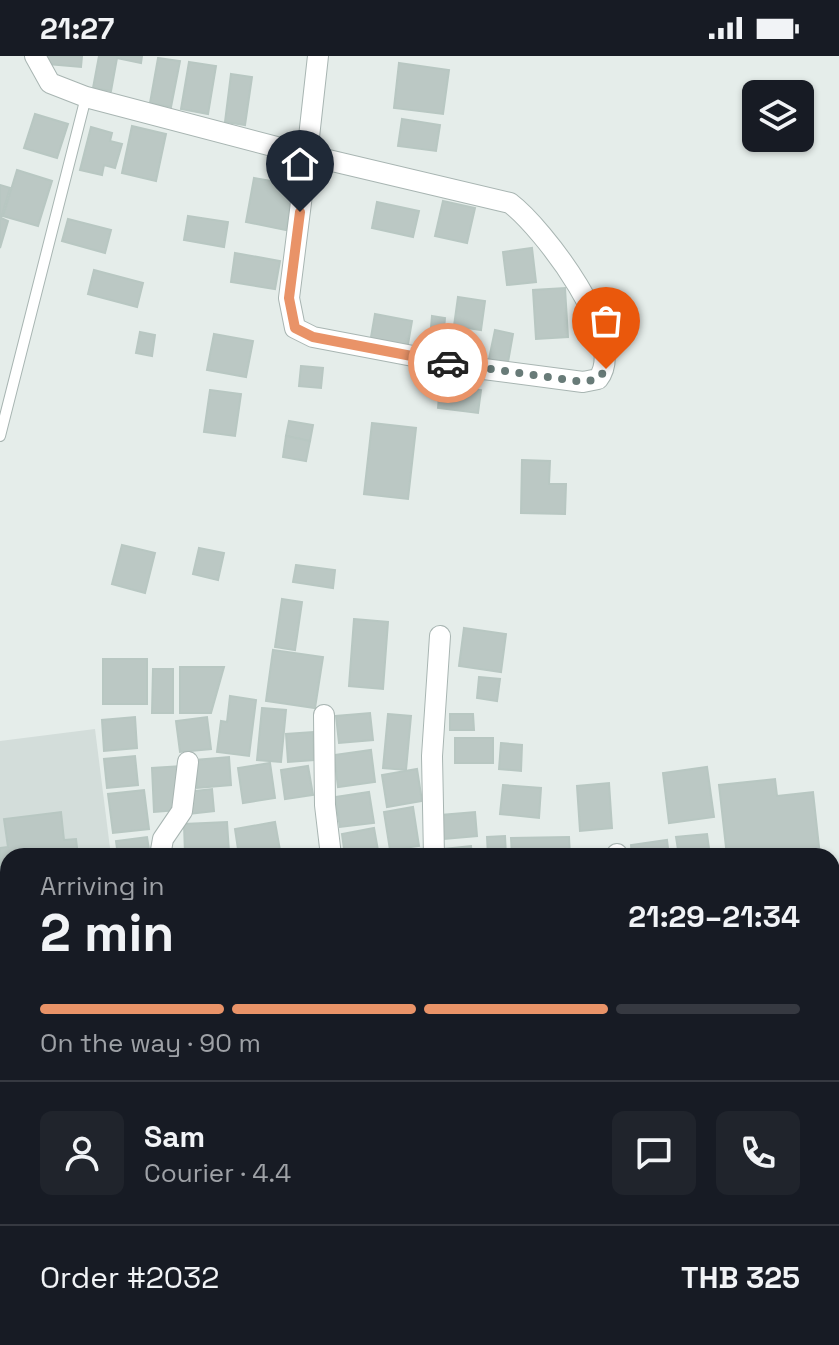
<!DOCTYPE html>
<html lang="en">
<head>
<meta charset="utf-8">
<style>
  body { margin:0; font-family:"Space Grotesk",sans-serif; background:#20242c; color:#f1f3f6; height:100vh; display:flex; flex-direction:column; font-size:30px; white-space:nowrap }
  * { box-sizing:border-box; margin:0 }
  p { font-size:26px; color:#9ea1a6 }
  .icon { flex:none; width:44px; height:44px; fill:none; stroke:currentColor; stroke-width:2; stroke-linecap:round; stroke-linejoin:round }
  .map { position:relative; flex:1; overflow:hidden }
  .panel { position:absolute; left:0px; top:792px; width:840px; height:498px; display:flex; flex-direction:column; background:#171b24; border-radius:24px 24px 0 0; box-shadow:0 2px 6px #0004 }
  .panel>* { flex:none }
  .buttons { position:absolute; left:742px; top:24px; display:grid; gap:16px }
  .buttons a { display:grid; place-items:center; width:72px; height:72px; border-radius:12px; background:#171b24; box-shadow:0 2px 6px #0004; font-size:40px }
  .pin { position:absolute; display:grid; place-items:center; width:68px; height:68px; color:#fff; margin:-82px -34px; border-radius:50% 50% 50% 0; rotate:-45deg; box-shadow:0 0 8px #0007 }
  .pin .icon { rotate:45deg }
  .courier { position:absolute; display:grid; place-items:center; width:80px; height:80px; margin:-40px; border:6px solid #e99368; border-radius:50%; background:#fff; color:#222; box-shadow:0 2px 10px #0007 }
  .overview em { font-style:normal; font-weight:700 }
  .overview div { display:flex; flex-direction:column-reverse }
  .overview { display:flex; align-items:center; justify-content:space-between; height:136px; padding:0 40px }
  h1 { font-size:52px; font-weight:700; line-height:60px }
  .bar { display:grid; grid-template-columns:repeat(4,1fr); gap:12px 8px; align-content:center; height:96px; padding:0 40px }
  .bar i { height:10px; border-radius:6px; background:#363941 }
  .bar .current { background:#e99368 }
  .bar p { grid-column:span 4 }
  .line { display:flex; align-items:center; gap:20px; padding:0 40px; border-top:2px solid #363941 }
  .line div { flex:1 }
  .round { display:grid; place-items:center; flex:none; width:84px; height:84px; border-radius:12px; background:#20242c }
  .status { display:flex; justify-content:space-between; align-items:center; height:56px; padding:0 40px; background:#171b24; direction:ltr }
  .status svg { height:22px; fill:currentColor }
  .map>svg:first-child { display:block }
  .built { fill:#d3ddda }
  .building { fill:#bbc8c4; stroke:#b8c7c2; stroke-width:2 }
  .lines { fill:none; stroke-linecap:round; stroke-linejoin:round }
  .lane-casing { stroke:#a8b5b2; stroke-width:12 }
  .street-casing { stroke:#a8b5b2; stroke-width:22 }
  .secondary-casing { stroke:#a4b8b3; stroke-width:26 }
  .lane { stroke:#fff; stroke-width:10 }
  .street { stroke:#fff; stroke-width:20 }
  .secondary { stroke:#fff; stroke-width:24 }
  .done { stroke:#687b78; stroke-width:8; stroke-dasharray:0 14.4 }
  .route { stroke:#e99368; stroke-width:10 }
</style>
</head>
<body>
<div class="status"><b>21:27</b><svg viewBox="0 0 49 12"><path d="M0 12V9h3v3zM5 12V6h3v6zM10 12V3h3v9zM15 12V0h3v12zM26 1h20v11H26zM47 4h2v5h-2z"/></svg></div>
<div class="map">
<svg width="839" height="1289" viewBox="0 0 839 1289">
  <rect width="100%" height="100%" fill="#e5edea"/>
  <!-- built -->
  <g class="built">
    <polygon points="95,673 111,800 8,800 8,1038 0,1039 0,685"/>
    <polygon points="839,907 839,1212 832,1214 832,909"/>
  </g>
  <!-- building -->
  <g class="building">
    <polygon points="48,0 82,0 81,11 48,8"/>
    <polygon points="99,0 142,0 141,7 117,2 111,35 93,32"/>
    <polygon points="158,2 180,5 171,51 150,47"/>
    <polygon points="189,6 216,10 208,58 181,53"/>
    <polygon points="399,7 449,14 443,58 394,52"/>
    <polygon points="231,18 252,21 245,69 225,66"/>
    <polygon points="35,58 68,68 57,102 24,92"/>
    <polygon points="402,63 440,69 436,95 398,90"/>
    <polygon points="132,70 166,78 156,125 122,117"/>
    <polygon points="91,71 112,77 110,85 122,88 115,112 104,109 102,119 80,114"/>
    <polygon points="17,114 52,125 38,170 3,160"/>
    <polygon points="254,122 294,129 286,174 246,166"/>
    <polygon points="0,129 10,132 1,162 8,165 0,192"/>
    <polygon points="443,145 475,152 467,187 435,180"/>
    <polygon points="377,146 419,155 413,181 372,172"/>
    <polygon points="188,160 228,166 224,191 184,184"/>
    <polygon points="68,163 111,174 105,197 62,185"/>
    <polygon points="532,192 536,226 507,229 503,196"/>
    <polygon points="235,197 280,205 275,233 231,226"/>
    <polygon points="94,214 143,227 137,251 88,238"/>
    <polygon points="565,232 568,281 536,283 533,234"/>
    <polygon points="458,241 485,245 481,274 454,270"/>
    <polygon points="375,258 412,265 407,294 370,287"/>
    <polygon points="432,260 445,262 443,284 430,283"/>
    <polygon points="495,274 513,278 508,306 489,303"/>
    <polygon points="140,276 155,279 152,300 136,297"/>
    <polygon points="214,278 253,285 246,321 207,314"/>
    <polygon points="301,310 323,312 321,332 299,330"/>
    <polygon points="440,329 481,334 478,357 438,352"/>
    <polygon points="210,334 241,338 235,380 204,376"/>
    <polygon points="289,365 313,369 310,385 286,380"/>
    <polygon points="372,367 416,372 408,443 364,438"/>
    <polygon points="286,380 310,385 306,405 283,401"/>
    <polygon points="522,404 550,405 549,428 566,428 565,458 521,457"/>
    <polygon points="122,489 155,497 145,537 112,528"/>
    <polygon points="199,492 224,497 218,524 193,518"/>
    <polygon points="296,509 335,514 333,532 293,526"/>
    <polygon points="282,543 302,546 295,594 275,591"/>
    <polygon points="354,563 388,566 383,633 349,630"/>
    <polygon points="464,572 506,578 501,616 459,610"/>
    <polygon points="273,594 323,601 315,652 266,645"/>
    <rect x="103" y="603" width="44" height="45"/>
    <polygon points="180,611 224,611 211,657 180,657"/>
    <polygon points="153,613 173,613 173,657 152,657"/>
    <polygon points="479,621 500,623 497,645 477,642"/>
    <polygon points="230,640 256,644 249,700 217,696 221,665 227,666"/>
    <polygon points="262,652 286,654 281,706 257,704"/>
    <polygon points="370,657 373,684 339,687 336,660"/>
    <polygon points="388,658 411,660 406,714 383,712"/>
    <polygon points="450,658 473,658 474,674 450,674"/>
    <polygon points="135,661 137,692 104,695 102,664"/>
    <polygon points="207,661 211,693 180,696 176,665"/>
    <polygon points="313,676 314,704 288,706 286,678"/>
    <rect x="455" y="682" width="38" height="25"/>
    <polygon points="501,687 522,689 521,715 499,713"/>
    <polygon points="371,694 375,726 338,731 334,699"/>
    <polygon points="135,700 138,729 107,732 104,703"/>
    <polygon points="229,701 231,729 197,732 195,704"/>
    <polygon points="270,707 275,742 243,747 238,712"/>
    <polygon points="182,710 178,754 154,756 152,712"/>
    <polygon points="308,710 313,739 285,743 281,714"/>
    <polygon points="707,711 714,761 669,767 663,717"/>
    <polygon points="417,713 422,745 387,751 382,719"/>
    <polygon points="775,723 777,740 813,736 820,800 727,800 719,729"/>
    <polygon points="609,727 612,772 580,775 577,730"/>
    <polygon points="503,729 541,732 539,762 500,758"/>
    <polygon points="212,733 214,755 189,758 187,736"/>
    <polygon points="144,734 149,773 113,777 108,738"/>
    <polygon points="369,736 374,767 340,771 335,741"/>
    <polygon points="413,751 419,790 390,794 384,756"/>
    <polygon points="61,756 64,784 76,783 78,800 8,800 8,842 0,843 0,792 8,791 4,763"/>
    <polygon points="475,756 477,780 444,783 441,759"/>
    <polygon points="227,766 229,796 185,798 184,768"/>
    <polygon points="275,766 281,800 239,800 235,773"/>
    <polygon points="374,772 379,800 345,800 342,778"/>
    <polygon points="707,778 710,800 679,800 676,781"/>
    <polygon points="505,780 506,800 488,800 487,781"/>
    <polygon points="147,781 150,800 118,800 116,785"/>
    <polygon points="569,781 570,800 512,800 511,782"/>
    <polygon points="667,784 669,800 632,800 631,789"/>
    <polygon points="471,790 472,800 444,800 444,793"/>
    <polygon points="839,1083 839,1206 832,1207 832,1085"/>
    <polygon points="8,1110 8,1170 0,1171 0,1111"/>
    <polygon points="354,1282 384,1282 385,1289 331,1289 330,1286"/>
    <polygon points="390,1282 484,1282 485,1289 392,1289"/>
    <polygon points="492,1282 516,1282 518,1289 493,1289"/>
    <polygon points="593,1282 618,1282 619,1289 594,1289"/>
  </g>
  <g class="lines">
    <!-- lane casing -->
    <g class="lane-casing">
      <polyline id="lane" points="0,380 86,41"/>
    </g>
    <!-- street casing -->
    <g class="street-casing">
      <g id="street">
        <polyline points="35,0 50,27 86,41 307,99 318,0"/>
        <path d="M307 99 510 147C543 172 629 284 598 323L583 326 476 312 313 281 295 272 289 242Z"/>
        <polyline points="324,659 325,749 331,800"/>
        <polyline points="617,798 617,800"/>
        <polyline points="160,800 163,783 182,755 188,706"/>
        <polyline points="434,800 432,700 440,580"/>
        <polyline points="307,1282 308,1289"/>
        <polyline points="531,1282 533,1289"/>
        <polyline points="777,1285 778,1289"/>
      </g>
    </g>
    <!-- secondary casing -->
    <g class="secondary-casing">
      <g id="secondary">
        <polyline points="832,880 839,879"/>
        <polyline points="0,1082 8,1080"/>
      </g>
    </g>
    <!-- lane -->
    <use href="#lane" class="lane"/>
    <!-- street -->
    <use href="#street" class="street"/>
    <!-- secondary -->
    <use href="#secondary" class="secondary"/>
  </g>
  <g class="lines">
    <!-- done -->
    <polyline class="done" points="448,307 583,326 598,323 606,313"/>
    <!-- route -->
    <polyline class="route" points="300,156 289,242 295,272 313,281 448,307"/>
  </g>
</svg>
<div class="buttons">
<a><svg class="icon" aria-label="layers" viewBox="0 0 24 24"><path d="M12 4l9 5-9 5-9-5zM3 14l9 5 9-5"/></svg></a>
</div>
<div class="pin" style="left:606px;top:313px;background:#ea580c"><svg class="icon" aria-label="bag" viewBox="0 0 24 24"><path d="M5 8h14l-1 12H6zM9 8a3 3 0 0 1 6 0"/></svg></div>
<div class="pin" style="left:300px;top:156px;background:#1f2937"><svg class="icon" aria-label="home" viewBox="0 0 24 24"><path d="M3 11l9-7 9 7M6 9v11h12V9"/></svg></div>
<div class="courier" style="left:448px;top:307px"><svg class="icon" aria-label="car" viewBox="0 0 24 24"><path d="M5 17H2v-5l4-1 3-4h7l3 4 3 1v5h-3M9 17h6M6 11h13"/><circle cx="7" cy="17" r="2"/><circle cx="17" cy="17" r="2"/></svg></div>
<section class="panel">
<div class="overview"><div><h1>2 min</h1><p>Arriving in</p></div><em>21:29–21:34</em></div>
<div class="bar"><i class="current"></i><i class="current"></i><i class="current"></i><i></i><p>On the way · 90 m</p></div>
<div class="line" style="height:144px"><a class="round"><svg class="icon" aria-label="person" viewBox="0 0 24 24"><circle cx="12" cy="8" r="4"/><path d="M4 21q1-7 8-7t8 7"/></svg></a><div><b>Sam</b><p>Courier · 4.4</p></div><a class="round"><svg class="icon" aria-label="chat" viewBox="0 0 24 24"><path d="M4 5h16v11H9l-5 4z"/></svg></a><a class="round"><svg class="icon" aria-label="phone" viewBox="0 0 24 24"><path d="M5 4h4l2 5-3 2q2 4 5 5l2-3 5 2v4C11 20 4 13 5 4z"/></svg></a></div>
<div class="line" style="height:104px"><div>Order #2032</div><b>THB 325</b></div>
</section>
</div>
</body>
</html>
